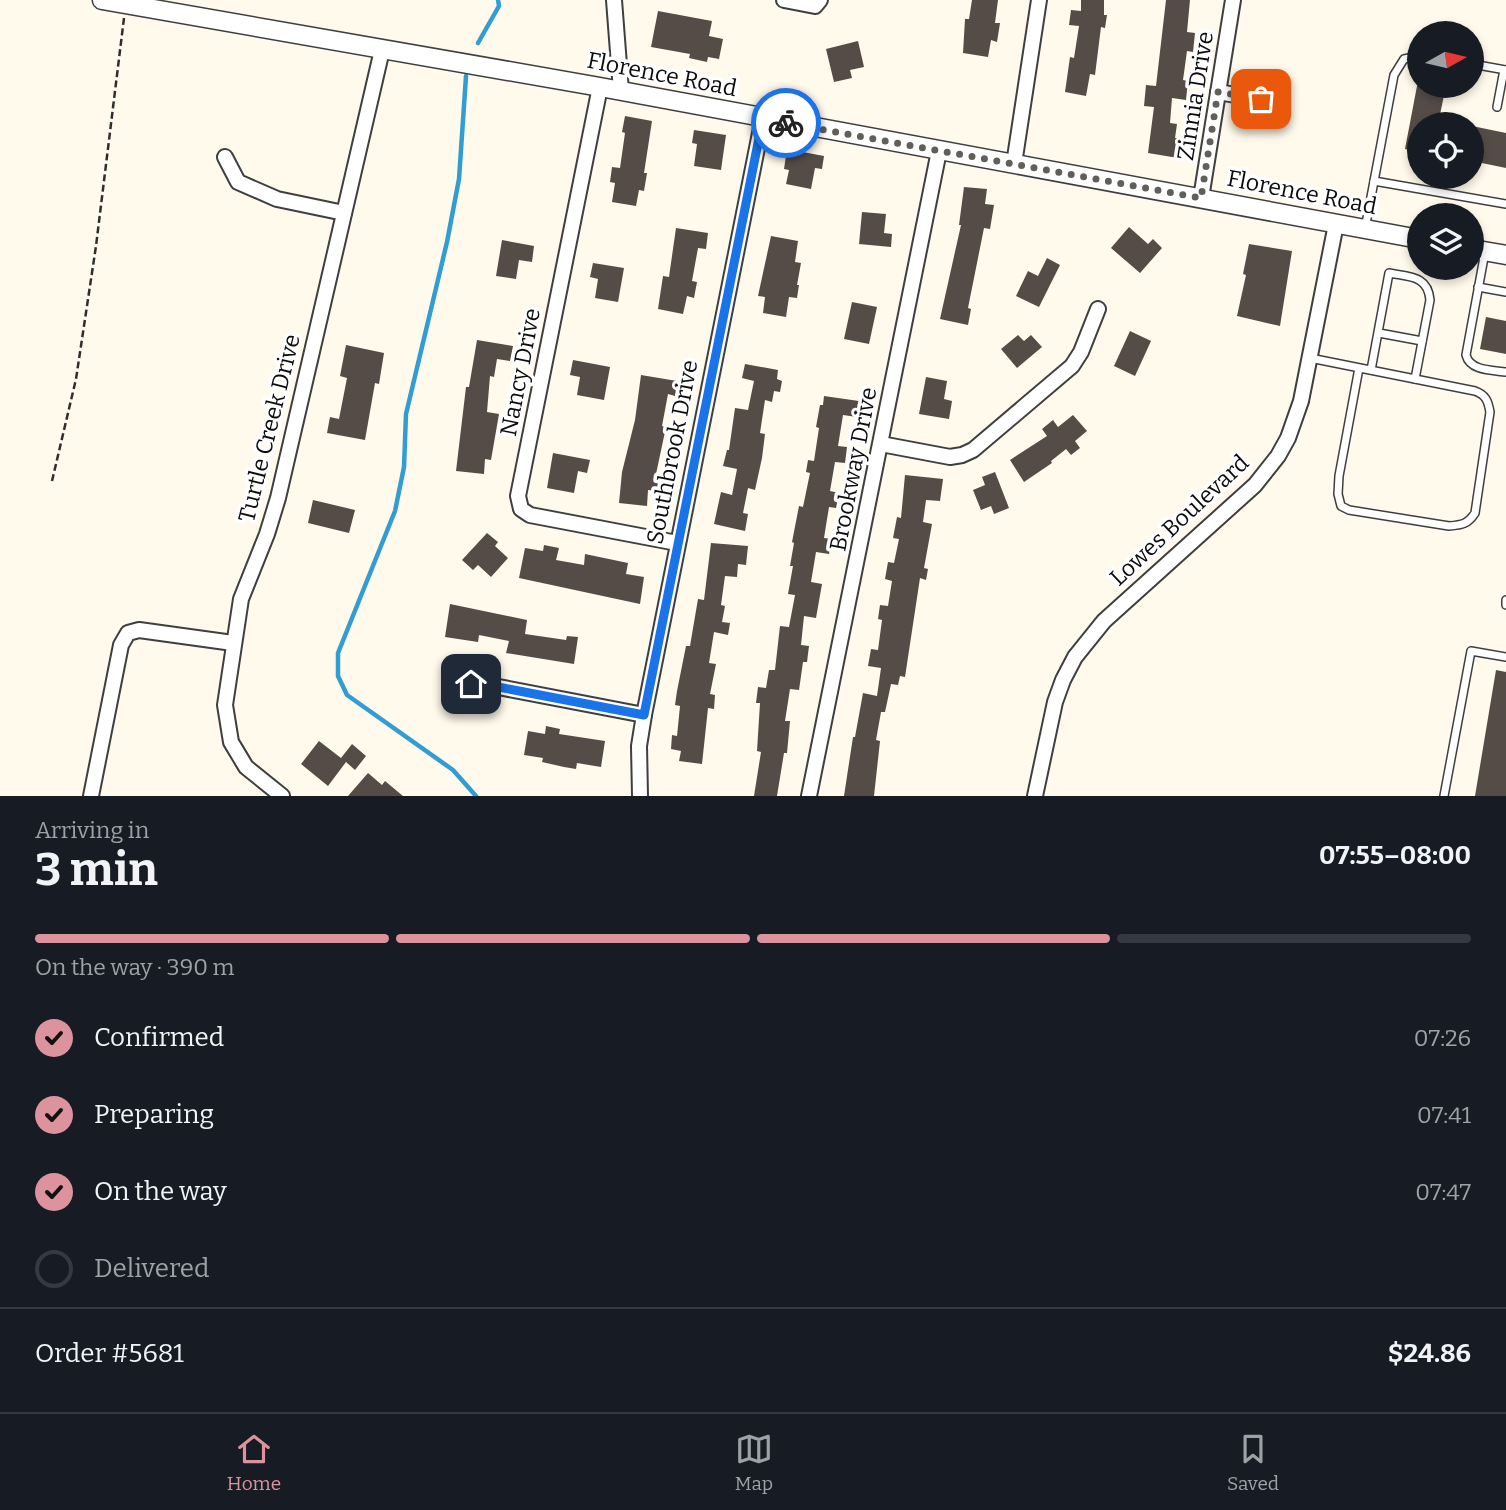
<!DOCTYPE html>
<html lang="en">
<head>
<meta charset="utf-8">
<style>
  body { margin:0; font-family:Bitter,serif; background:#20242c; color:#f1f3f6; height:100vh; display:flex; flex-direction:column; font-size:26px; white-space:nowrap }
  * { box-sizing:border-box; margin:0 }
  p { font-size:23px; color:#9ea1a6 }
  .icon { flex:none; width:38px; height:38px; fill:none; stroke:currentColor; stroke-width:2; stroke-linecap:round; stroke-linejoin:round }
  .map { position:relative; height:796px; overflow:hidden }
  .side { display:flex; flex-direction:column; background:#171b24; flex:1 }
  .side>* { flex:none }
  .needle { width:46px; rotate:82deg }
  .fabs { position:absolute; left:1407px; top:21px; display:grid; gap:14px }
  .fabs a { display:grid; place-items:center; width:77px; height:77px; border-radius:50%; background:#171b24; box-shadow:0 4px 10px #0003; font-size:35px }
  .pin { position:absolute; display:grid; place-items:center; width:60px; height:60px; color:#fff; margin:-30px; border-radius:14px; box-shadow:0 4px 10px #0006 }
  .courier { position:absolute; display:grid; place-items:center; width:70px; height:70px; margin:-35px; border:5px solid #1a73e8; border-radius:50%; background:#fff; color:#222; box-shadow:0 2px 9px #0007 }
  .head em { font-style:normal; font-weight:700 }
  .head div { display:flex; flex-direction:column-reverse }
  .head { display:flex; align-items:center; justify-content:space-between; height:119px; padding:0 35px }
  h1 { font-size:46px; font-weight:700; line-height:52px }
  .bar { display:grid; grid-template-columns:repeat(4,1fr); gap:10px 7px; align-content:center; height:84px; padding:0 35px }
  .bar i { height:9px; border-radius:5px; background:#363941 }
  .bar .active { background:#dc939d }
  .bar p { grid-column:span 4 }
  .line { display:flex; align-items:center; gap:18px; padding:0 35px; border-top:2px solid #363941 }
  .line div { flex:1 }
  ol { padding:0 35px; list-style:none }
  li { display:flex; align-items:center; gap:21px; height:77px }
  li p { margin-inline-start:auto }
  li .icon { padding:7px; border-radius:50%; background:#dc939d; color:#111; stroke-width:4 }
  li:last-child { color:#9ea1a6 }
  li i { width:38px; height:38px; border:4px solid #363941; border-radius:50% }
  .tabs { display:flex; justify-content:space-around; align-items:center; height:98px; border-top:2px solid #363941; background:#171b24; font-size:19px; color:#9ea1a6 }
  .tabs a { display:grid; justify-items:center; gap:4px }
  .tabs .active { color:#dc939d }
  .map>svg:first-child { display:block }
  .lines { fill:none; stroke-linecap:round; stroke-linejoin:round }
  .stream { stroke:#319dd3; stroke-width:4.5 }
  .building { fill:#554c48 }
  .service-casing { stroke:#3f3f3f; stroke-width:10 }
  .minor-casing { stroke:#3f3f3f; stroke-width:18 }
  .tertiary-casing { stroke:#3f3f3f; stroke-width:21 }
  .path { stroke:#2e2e2e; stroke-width:2.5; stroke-dasharray:7 3.5; stroke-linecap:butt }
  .service { stroke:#fff; stroke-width:7 }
  .minor { stroke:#fff; stroke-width:14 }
  .tertiary { stroke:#fff; stroke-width:18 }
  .done { stroke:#615f5a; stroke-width:7; stroke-dasharray:0 12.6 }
  .route { stroke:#1a73e8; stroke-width:9 }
  .labels { text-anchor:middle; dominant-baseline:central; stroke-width:7; stroke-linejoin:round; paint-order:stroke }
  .street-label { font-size:23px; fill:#0c0c0c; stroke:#fff }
</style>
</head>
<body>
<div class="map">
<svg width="1506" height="796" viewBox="0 0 1506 796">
  <rect width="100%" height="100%" fill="#fffaeb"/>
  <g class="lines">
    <!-- stream -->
    <g class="stream">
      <polyline points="478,43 499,6 498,0"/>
      <polyline points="466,76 459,179 447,242 406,414 404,467 395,511 338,653 338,676 347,695 453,770 476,796"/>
    </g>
  </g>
  <!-- building -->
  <g class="building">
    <polygon points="972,0 998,0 995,23 1000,23 997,42 991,40 988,57 963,53 965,19 969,19"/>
    <polygon points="1081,0 1104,0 1104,15 1107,15 1105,28 1101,27 1095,75 1090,74 1086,96 1065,92 1070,57 1074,58 1079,26 1069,25 1071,10 1081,11"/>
    <polygon points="1166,0 1190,0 1187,32 1195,33 1193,52 1187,51 1183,80 1188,81 1186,100 1172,98 1170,123 1177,124 1175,138 1180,138 1178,158 1148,153 1154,107 1144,106 1146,85 1156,86"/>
    <polygon points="658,11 712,21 709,36 723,39 719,59 708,57 707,62 689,58 690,54 651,47"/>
    <polygon points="858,41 864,67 850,70 852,78 834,82 826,49"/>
    <polygon points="1417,86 1446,86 1438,124 1419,124 1419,152 1405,149"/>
    <polygon points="625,116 652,121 644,173 647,173 644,191 639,190 636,206 612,202 615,183 610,182 612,167 620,168 625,133 622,132"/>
    <polygon points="1472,126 1506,133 1506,168 1472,161"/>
    <polygon points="694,130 726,135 721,170 694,166 697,144 692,143"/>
    <polygon points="787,149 824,156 822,169 815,168 811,189 786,184 789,170 784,169"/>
    <polygon points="964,187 987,189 985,204 994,205 990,229 984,228 968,308 971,309 968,325 940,319 961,225 959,225"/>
    <polygon points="862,212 886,214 884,233 892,234 891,247 859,244"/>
    <polygon points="1129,227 1148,244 1153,239 1162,248 1140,273 1111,248"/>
    <polygon points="676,228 708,233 706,249 698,248 692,281 697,282 694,298 687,296 683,314 658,309 663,276 669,277"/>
    <polygon points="771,236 798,241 795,262 801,263 797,285 799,285 797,298 789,297 786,317 763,313 765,297 758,296"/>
    <polygon points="502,240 534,246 532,262 519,260 516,279 496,276"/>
    <polygon points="1249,244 1292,251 1280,326 1237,316 1246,275 1243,274"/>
    <polygon points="1047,258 1060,265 1039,307 1016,296 1028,271 1038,276"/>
    <polygon points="593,263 624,268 618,302 595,298 598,279 590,277"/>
    <polygon points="852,302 877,307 869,344 844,339"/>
    <polygon points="1486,317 1506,321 1506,354 1480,349"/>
    <polygon points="1130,331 1151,341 1135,376 1114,366"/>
    <polygon points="1018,335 1024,341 1031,335 1042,347 1017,368 1001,349"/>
    <polygon points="477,340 513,346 510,361 497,359 494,377 490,376 487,412 499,414 491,460 485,459 484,474 456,471 466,387 469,387"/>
    <polygon points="346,345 384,353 379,384 375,383 365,440 327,433 330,417 339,419 347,378 340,376"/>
    <polygon points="573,360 610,367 604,400 577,395 580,377 570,375"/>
    <polygon points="745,364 778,370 777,379 782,381 780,392 774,391 772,402 765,400 760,433 765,434 762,458 755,490 748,488 743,513 748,514 745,531 714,524 721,492 732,495 737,469 723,466 727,450 729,450 735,408 748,410 754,381 742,378"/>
    <polygon points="641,375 677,381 675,396 668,394 662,426 666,427 656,474 659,474 658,491 648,490 647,506 619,503 622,472 635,420"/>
    <polygon points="926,377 947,381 944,399 952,401 949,419 919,414"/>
    <polygon points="824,396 859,401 857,417 843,415 838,446 847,447 845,463 835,462 830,491 839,493 836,508 829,507 824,538 832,539 829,554 816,552 811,582 822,584 816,618 804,616 801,645 809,646 807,662 803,662 799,690 790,689 785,721 790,721 787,753 784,753 777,796 754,796 761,752 757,751 760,703 756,703 758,687 766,688 769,670 775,670 780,626 789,627 795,595 788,594 793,566 790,566 794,543 792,542 799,506 803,507 810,473 806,472 808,460 814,461 819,428 816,427 820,405 823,405"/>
    <polygon points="1073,415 1087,431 1075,441 1080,448 1071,455 1066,449 1051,461 1052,463 1024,482 1010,460 1047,436 1042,429 1053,420 1058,427"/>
    <polygon points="553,453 590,460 587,473 578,471 574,493 547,488"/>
    <polygon points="995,472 1009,508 994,514 991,506 981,510 973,490 985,485 982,477"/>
    <polygon points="905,475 943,479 940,501 926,500 923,522 932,524 924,568 928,569 926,580 920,578 905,677 900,676 898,685 891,684 885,712 881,712 876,740 880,741 874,796 844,796 853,737 855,737 863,693 877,696 881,668 868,666 871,649 878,650 882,620 878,619 880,605 888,606 892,581 885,579 888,562 894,563 899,539 893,538 897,517 901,518"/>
    <polygon points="313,500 355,510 349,533 308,523"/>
    <polygon points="487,533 498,542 495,546 508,558 491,577 478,565 473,570 462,560"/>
    <polygon points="711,543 748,546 746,565 738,564 737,577 725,576 721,605 725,606 722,622 730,623 728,635 714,632 709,663 716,664 710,694 715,695 714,709 708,708 702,764 679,761 681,751 671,749 672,735 677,736 680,706 675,705 677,691 686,646 690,646 698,599 704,600"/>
    <polygon points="544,545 559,548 556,560 584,565 585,554 628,563 626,574 644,577 640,604 519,578 525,548 543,551"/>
    <polygon points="450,604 527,620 525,634 566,640 567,636 578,637 574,664 506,653 509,641 479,635 478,642 445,637"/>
    <polygon points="1496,670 1506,672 1506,796 1475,796"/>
    <polygon points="546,726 560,729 559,734 605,741 601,767 577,763 576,769 564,767 542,762 543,758 524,755 528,731 545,734"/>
    <polygon points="319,741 341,758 352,744 366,756 355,770 346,762 328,786 301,764"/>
    <polygon points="368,773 382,785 385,781 403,796 348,796"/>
  </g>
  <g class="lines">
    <!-- service casing -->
    <g class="service-casing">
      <g id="service">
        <polyline points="1472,64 1506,70"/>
        <polyline points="1497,107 1504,70"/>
        <polyline points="1374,181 1506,204"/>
        <polyline points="1365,229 1394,75 1404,59 1419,56"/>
        <path d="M1485 252 1466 355C1470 371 1492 370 1506 372"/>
        <polyline points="1478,287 1506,292"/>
        <polyline points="1379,333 1422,341"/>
        <path d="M1310 358 1475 391C1486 395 1488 401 1490 412L1475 513C1468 524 1462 525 1449 526L1349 510 1341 506 1338 494 1339 476 1359 368"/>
        <path d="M1371 370 1389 273C1409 277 1428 275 1430 300L1415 379"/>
        <polyline points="1506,600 1506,605"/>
        <polyline points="1444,796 1471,651 1506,657"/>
      </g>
    </g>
    <!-- minor casing -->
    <g class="minor-casing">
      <g id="minor">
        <polyline points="614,0 621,91"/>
        <polyline points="784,0 815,6 820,0"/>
        <polyline points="600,87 518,496 521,509 530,515 677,543"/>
        <polyline points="1218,92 1282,103"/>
        <polyline points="225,157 238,182 277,199 344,213"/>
        <polyline points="1014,164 1039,0"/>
        <polyline points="1201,198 1233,0"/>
        <polyline points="881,444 950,457 962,455 973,450 1072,366 1081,352 1098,309"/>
        <polyline points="455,692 471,684 488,685 644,715"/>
        <polyline points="91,796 121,645 128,633 139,630 233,643"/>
        <polyline points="282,796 246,767 231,742 225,705 241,599 267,534 278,498 382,50"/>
        <polyline points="640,796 639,746 644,715 763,118"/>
        <polyline points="809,796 939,151"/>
        <polyline points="1035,796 1055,702 1063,680 1075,657 1104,621 1255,485 1278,456 1288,438 1301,401 1336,224"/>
      </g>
    </g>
    <!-- tertiary casing -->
    <g class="tertiary-casing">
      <g id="tertiary">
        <polyline points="102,0 600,87 1419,239"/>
        <polyline points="1472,249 1506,255"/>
      </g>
    </g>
    <!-- path -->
    <polyline class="path" points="52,481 76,379 96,246 124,18"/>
    <!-- service -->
    <use href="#service" class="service"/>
    <!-- minor -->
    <use href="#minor" class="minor"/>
    <!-- tertiary -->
    <use href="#tertiary" class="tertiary"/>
  </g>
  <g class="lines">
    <!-- done -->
    <polyline class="done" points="786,123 1201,198 1218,92 1261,99"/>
    <!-- route -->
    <polyline class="route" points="471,684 488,685 644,715 763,118 786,123"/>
  </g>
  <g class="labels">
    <!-- street labels -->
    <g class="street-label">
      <text transform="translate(662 74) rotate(11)">Florence Road</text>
      <text transform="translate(1195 96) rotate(-81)">Zinnia Drive</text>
      <text transform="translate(1302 192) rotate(11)">Florence Road</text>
      <text transform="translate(520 372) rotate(-79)">Nancy Drive</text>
      <text transform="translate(269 428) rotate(-76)">Turtle Creek Drive</text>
      <text transform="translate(672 452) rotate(-79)">Southbrook Drive</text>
      <text transform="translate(853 469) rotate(-79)">Brookway Drive</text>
      <text transform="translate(1179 520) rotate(-43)">Lowes Boulevard</text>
    </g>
  </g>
</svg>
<div class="fabs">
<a><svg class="needle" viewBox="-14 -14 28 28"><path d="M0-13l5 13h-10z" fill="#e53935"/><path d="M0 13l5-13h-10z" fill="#9ea1a6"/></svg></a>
<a><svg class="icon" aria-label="locate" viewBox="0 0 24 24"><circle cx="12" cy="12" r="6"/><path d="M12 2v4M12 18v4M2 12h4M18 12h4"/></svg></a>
<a><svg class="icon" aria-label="layers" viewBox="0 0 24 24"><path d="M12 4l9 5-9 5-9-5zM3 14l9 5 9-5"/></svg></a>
</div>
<div class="pin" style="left:1261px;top:99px;background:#ea580c"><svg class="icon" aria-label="bag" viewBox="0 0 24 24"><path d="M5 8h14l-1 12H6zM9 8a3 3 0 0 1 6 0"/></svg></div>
<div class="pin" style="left:471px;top:684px;background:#1f2937"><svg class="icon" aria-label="home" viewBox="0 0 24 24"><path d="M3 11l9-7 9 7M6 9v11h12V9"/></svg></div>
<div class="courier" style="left:786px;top:123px"><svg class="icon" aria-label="bike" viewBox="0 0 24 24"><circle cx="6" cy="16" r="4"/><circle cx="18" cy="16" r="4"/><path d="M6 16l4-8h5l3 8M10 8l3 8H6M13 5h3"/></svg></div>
</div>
<section class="side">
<div class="head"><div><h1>3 min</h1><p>Arriving in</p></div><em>07:55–08:00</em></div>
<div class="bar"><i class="active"></i><i class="active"></i><i class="active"></i><i></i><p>On the way · 390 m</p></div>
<ol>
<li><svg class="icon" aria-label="check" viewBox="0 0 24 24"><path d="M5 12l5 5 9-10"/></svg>Confirmed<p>07:26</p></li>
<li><svg class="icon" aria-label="check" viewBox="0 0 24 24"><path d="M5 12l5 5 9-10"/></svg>Preparing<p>07:41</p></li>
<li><svg class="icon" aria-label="check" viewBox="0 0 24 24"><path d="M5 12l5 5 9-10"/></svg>On the way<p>07:47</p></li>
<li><i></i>Delivered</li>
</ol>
<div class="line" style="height:91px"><div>Order #5681</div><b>$24.86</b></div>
</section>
<nav class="tabs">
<a class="active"><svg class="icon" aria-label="home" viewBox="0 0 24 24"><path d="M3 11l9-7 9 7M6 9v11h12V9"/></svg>Home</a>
<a><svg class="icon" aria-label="map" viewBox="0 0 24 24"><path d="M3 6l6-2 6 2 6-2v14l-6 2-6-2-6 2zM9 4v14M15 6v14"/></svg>Map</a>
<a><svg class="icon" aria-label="saved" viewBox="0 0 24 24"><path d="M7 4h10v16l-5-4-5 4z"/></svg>Saved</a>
</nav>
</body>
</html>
